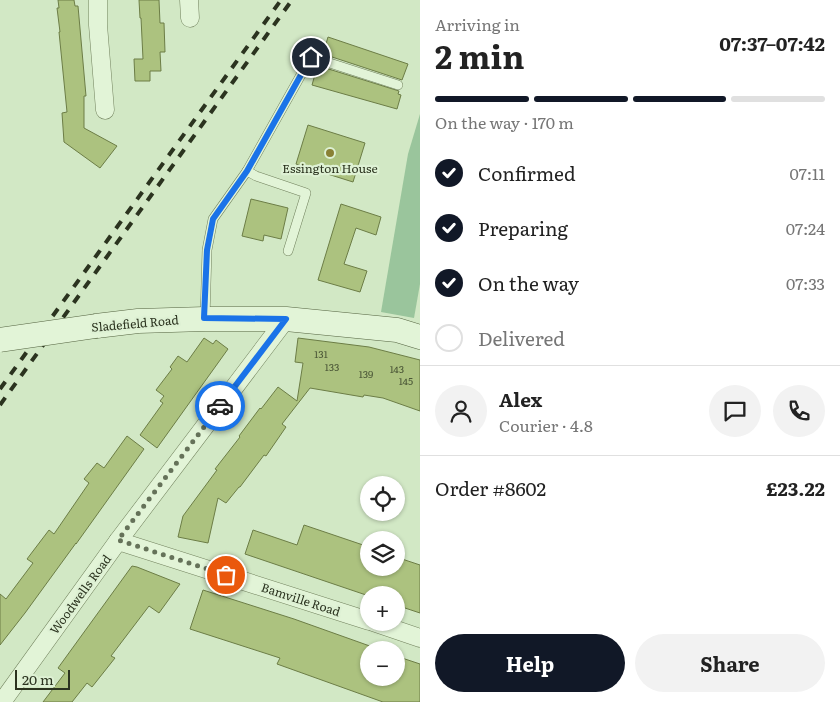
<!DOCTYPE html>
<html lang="en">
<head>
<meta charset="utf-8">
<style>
  body { margin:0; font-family:Literata,serif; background:#f2f2f2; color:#222; height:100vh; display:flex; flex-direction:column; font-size:19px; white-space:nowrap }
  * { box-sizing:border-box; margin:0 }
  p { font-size:16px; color:#767676 }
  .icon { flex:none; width:28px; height:28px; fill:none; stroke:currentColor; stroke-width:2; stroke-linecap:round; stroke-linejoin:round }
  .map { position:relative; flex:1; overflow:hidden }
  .panel { display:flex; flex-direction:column; background:#fff; width:420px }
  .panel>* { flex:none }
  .tools { position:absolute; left:360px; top:476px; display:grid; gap:10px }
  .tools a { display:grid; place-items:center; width:45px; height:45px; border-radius:50%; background:#fff; box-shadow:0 1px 4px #0004; font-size:25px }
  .scale { position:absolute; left:15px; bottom:12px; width:55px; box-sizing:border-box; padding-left:5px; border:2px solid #2b331f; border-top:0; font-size:14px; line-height:18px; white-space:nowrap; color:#2b331f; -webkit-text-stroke:4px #def1d4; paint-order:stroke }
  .pin { position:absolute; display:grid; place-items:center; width:42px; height:42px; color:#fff; margin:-21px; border:2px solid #fff; border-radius:50%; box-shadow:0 1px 5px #0007 }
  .courier { position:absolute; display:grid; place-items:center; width:50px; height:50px; margin:-25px; border:4px solid #1a73e8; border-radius:50%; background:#fff; color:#222; box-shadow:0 1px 6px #0007 }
  .head em { font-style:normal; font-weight:700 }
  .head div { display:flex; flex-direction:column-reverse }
  .head { display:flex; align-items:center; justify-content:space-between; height:85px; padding:0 15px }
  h1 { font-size:32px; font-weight:700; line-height:38px }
  .bar { display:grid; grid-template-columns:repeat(4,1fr); gap:8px 5px; align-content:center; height:60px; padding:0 15px }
  .bar i { height:6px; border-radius:4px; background:#e0e0e0 }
  .bar .on { background:#111827 }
  .bar p { grid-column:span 4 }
  .line { display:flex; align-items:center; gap:12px; padding:0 15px; border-top:1px solid #e0e0e0 }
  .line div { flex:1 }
  .round { display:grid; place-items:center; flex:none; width:52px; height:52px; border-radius:26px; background:#f2f2f2 }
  ol { padding:0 15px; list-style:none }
  li { display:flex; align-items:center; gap:15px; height:55px }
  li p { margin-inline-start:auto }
  li .icon { padding:5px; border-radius:50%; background:#111827; color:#fff; stroke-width:4 }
  li:last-child { color:#767676 }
  li i { width:28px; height:28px; border:2px solid #e0e0e0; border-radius:50% }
  .primary-button { display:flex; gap:10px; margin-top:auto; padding:10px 15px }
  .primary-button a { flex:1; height:58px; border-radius:30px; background:#111827; color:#fff; font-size:20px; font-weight:700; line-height:58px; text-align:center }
  .primary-button a+a { background:#f2f2f2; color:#222 }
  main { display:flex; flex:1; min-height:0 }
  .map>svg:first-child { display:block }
  .green { fill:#9ac59c }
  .building { fill:#acc27f; stroke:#6c7d46 }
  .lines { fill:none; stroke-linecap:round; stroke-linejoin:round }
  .lane-casing { stroke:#71815d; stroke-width:10 }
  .street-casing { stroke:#71815d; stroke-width:19 }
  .secondary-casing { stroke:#546340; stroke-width:25 }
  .lane { stroke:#e2f4d7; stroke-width:9 }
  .street { stroke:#e2f4d7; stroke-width:18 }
  .secondary { stroke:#e2f4d7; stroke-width:24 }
  .rail { stroke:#2b331f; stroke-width:4; stroke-dasharray:9 9; stroke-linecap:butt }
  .secondary-bridge-casing { stroke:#546340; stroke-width:25; stroke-linecap:butt }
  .secondary-bridge { stroke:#e2f4d7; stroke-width:24 }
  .done { stroke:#657259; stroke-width:5; stroke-dasharray:0 9 }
  .route { stroke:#1a73e8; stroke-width:6 }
  .poi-dot { fill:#898135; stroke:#def1d4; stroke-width:2 }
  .labels { text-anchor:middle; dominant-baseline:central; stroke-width:4.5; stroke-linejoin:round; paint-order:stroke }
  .number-label { font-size:10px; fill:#4b5737 }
  .poi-label { font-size:12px; fill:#2b331f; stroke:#def1d4 }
  .street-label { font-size:12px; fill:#2b331f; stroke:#def1d4 }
</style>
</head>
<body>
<main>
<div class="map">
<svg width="420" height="702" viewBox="0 0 420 702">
  <rect width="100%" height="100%" fill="#d2e8c5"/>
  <!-- green -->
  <polygon class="green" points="420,114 420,284 414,318 381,312 408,154"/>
  <!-- building -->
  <g class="building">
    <polygon points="58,0 74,0 75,6 78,6 86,96 84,96 84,128 117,146 100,168 64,142 62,113 67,112 59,32 60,32 57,8 59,8"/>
    <polygon points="139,0 159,0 160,23 164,23 165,52 160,52 161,71 150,71 150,81 135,81 134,59 143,59 141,18 140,18"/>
    <polygon points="328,37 408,64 402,80 323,54"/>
    <polygon points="319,66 399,91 398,94 401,95 397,109 312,85 316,71 317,71"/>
    <polygon points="308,125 365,143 353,182 296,164"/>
    <polygon points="251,199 288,208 281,239 264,235 263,241 242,236"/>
    <polygon points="341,204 381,217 376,235 356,228 344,264 367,271 360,292 318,280"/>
    <polygon points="204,338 213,344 216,340 228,349 157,448 140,435 163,403 160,401 164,396 156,390 172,369 170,367 178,356 187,362"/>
    <polygon points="298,338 369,347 420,360 420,411 383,398 364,395 363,397 310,388 282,424 286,427 266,456 264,455 240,487 239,487 226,503 218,498 208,543 178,537 183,516 217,470 215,469 240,437 239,436 260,408 261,409 278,387 297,401 303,363 295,362"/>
    <polygon points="127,436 144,449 76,544 76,543 25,613 0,645 0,594 6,599 33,563 27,559 49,530 54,534 89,483 84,479 97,463 104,468"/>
    <polygon points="304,525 369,547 369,568 396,568 396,557 420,565 420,613 396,605 396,595 369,595 369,596 245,554 253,530 297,545"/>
    <polygon points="132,566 137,567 180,584 159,613 149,606 111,656 115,658 92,687 87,683 72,702 43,702 65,673 58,668"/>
    <polygon points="203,590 294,619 381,650 369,650 369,678 396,678 396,656 420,664 420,702 383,702 277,664 280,658 190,629"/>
  </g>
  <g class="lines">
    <!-- lane casing -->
    <g class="lane-casing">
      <g id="lane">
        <polyline points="247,171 311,57 398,85"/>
        <polyline points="205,318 207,250 213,219 247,171 256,176 306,193 288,251"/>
      </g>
    </g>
    <!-- street casing -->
    <g class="street-casing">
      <g id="street">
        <polyline points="98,0 98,25 105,110"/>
        <polyline points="189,0 190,18"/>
        <polyline points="118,541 369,621"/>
        <polyline points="373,622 420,638"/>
        <polyline points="2,702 118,541 286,319"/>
      </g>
    </g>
    <!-- secondary casing -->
    <g class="secondary-casing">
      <polyline id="secondary" points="96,326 138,321 205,319 286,319 397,330 420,337"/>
    </g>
    <!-- lane -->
    <use href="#lane" class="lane"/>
    <!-- street -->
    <use href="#street" class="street"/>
    <!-- secondary -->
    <use href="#secondary" class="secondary"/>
    <!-- rail -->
    <g class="rail">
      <polyline points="0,389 281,0"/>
      <polyline points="0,405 292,0"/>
    </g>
    <!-- secondary-bridge casing -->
    <g class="secondary-bridge-casing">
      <polyline id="secondary-bridge" points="0,340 96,326"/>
    </g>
    <!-- secondary-bridge -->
    <use href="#secondary-bridge" class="secondary-bridge"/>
  </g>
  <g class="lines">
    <!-- done -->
    <polyline class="done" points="220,406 118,540 226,575"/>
    <!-- route -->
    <polyline class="route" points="220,406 286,319 204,318 207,250 213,219 247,171 311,57"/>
  </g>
  <!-- markers -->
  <circle class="poi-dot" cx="330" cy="153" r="5"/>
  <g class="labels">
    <!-- number labels -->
    <g class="number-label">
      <text x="321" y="353">131</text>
      <text x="332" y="366">133</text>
      <text x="397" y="368">143</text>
      <text x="366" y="373">139</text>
      <text x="406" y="380">145</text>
    </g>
    <!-- poi labels -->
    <g class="poi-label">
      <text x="330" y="168">Essington House</text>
    </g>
    <!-- street labels -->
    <g class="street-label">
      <text transform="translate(135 323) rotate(-5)">Sladefield Road</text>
      <text transform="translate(80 594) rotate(-54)">Woodwells Road</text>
      <text transform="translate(301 599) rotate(18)">Bamville Road</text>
    </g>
  </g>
</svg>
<div class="tools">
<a><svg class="icon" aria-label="locate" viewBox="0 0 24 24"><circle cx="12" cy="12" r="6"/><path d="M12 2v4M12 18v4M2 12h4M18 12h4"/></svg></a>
<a><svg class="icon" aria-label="layers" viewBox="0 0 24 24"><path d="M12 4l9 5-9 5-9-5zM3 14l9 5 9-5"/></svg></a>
<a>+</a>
<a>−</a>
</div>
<div class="scale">20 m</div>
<div class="pin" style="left:226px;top:575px;background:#ea580c"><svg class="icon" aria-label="bag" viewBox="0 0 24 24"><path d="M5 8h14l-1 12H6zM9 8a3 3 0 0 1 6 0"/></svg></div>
<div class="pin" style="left:311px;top:57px;background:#1f2937"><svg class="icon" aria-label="home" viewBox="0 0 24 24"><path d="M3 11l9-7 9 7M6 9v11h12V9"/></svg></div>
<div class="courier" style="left:220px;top:406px"><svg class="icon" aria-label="car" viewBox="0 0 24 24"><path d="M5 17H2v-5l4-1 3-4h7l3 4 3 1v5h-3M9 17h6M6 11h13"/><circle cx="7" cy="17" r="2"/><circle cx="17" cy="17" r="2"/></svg></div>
</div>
<section class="panel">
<div class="head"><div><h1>2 min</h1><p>Arriving in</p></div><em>07:37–07:42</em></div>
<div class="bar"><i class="on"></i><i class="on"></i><i class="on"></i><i></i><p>On the way · 170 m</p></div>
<ol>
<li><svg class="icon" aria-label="check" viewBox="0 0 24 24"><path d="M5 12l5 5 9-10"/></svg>Confirmed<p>07:11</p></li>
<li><svg class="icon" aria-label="check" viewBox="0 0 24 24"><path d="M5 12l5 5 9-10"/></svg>Preparing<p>07:24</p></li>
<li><svg class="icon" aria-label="check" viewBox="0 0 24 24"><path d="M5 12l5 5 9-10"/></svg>On the way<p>07:33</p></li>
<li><i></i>Delivered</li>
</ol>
<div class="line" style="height:90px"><a class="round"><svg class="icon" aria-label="person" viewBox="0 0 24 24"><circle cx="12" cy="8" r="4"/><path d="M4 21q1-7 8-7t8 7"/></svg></a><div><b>Alex</b><p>Courier · 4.8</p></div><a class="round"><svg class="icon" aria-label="chat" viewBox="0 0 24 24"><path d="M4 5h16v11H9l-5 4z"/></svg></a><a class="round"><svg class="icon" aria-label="phone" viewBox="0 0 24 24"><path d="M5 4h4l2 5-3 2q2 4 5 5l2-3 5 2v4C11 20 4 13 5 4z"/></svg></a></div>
<div class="line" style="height:65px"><div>Order #8602</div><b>£23.22</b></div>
<div class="primary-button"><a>Help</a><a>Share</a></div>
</section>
</main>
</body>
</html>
